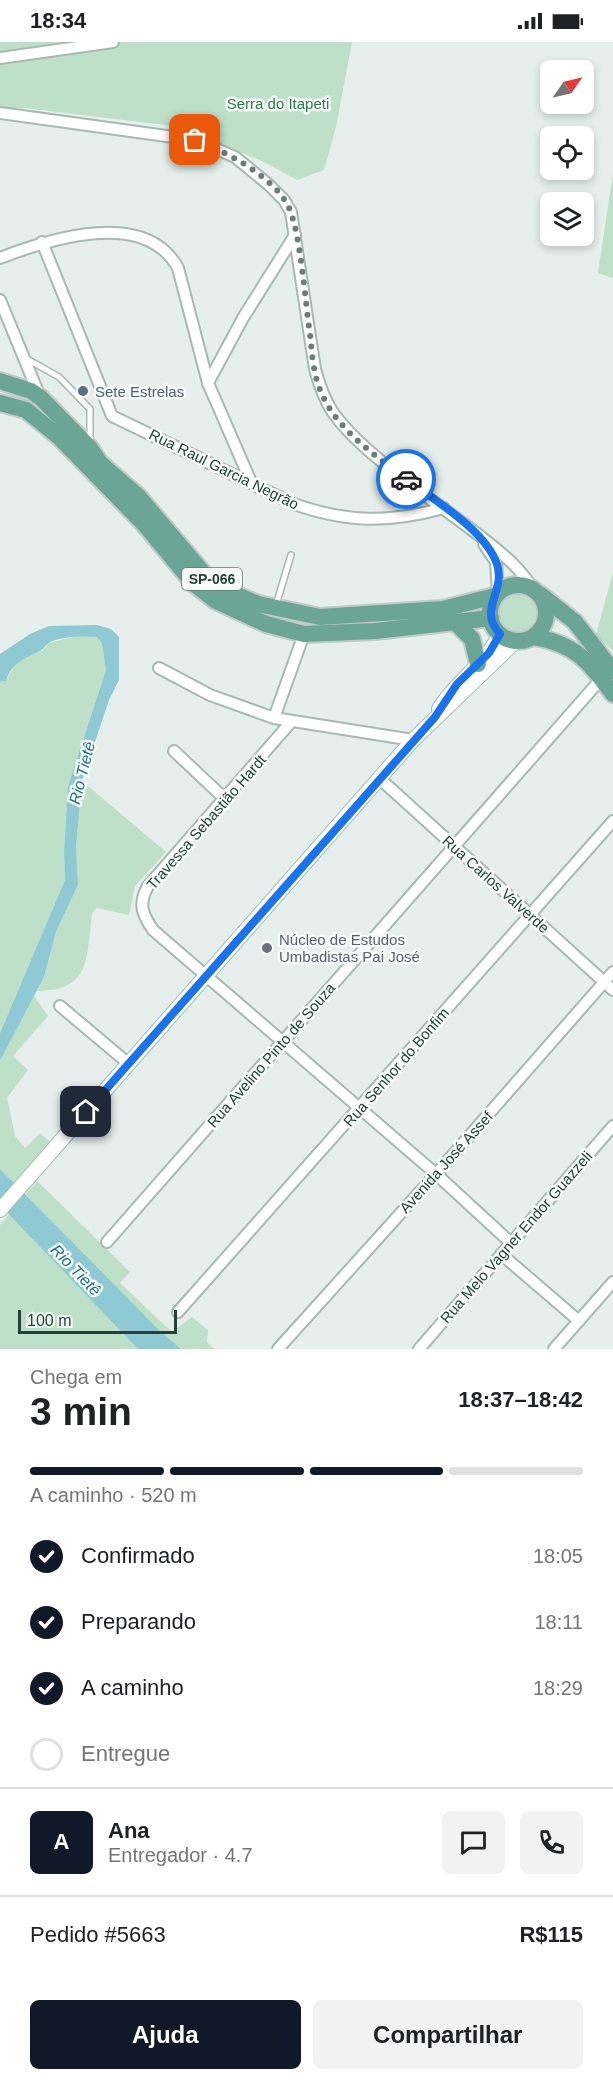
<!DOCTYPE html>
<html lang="pt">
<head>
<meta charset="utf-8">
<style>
  body { margin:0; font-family:Arial,sans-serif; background:#f2f2f2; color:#202124; height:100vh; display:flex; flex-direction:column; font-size:22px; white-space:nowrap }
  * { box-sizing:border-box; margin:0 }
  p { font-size:20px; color:#757577 }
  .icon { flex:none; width:33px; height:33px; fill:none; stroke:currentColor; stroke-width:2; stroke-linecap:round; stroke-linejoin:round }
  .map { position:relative; height:1307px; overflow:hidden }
  .panel { display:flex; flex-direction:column; background:#fff; flex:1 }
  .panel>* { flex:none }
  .needle { width:39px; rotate:56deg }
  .fabs { position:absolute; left:540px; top:18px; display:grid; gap:12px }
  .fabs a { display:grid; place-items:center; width:54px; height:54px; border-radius:9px; background:#fff; box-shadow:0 3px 9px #0003; font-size:30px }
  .scale { position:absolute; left:18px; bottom:15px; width:159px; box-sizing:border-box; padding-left:6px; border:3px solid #24423a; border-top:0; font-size:16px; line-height:21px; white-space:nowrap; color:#24423a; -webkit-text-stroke:4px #f7fbf9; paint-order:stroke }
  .pin { position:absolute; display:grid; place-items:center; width:51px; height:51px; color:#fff; margin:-26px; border-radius:12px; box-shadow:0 3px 9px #0006 }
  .courier { position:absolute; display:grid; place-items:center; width:60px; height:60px; margin:-30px; border:4px solid #1a73e8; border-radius:50%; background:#fff; color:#222; box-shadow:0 2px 8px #0007 }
  .overview em { font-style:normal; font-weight:700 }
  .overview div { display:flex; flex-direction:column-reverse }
  .overview { display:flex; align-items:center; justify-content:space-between; height:102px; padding:0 30px }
  h1 { font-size:39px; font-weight:700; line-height:45px }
  .bar { display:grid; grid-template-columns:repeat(4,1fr); gap:9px 6px; align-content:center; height:72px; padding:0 30px }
  .bar i { height:8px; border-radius:4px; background:#e0e0e0 }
  .bar .selected { background:#111827 }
  .bar p { grid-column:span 4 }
  .line { display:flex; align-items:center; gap:15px; padding:0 30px; border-top:2px solid #e0e0e0 }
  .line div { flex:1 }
  .round { display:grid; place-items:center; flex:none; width:63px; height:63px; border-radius:9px; background:#f2f2f2 }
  ol { padding:0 30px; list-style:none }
  li { display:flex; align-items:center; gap:18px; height:66px }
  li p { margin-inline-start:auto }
  li .icon { padding:6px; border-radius:50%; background:#111827; color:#fff; stroke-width:4 }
  li:last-child { color:#757577 }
  li i { width:33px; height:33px; border:3px solid #e0e0e0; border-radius:50% }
  .primary-button { display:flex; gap:12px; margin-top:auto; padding:12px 30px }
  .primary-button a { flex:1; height:69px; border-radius:9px; background:#111827; color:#fff; font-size:24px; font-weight:700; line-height:69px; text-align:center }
  .primary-button a+a { background:#f2f2f2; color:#202124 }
  .status { display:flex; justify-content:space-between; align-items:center; height:42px; padding:0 30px; background:#fff; direction:ltr }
  .status svg { height:16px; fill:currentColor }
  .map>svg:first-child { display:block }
  .green { fill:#bfe0c8 }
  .water { fill:#8ec9d4 }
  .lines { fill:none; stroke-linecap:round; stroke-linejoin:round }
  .lane-casing { stroke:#a8b8b2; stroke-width:8 }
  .street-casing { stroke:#a8b8b2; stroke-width:14 }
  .secondary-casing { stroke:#a4bbb3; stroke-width:16 }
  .primary-casing { stroke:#c2cac8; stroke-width:20 }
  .lane { stroke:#fff; stroke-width:5 }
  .street { stroke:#fff; stroke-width:10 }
  .secondary { stroke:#fff; stroke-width:14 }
  .primary { stroke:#6aa596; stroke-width:16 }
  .done { stroke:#687f78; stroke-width:6; stroke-dasharray:0 10.8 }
  .route { stroke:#1a73e8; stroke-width:8 }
  .service-dot { fill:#5c6f8a; stroke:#f7fbf9; stroke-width:2 }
  .worship-dot { fill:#6b7280; stroke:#f7fbf9; stroke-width:2 }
  .labels { text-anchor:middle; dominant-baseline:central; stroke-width:5; stroke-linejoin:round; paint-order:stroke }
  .shield { fill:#f7fbf9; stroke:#637a73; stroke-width:1.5 }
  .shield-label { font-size:14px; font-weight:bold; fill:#24423a }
  .park-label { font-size:15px; fill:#2d7a4b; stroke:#f7fbf9 }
  .service-label { font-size:15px; fill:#4e5e75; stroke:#f7fbf9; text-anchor:start }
  .street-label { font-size:15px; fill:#24423a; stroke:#f7fbf9 }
  .worship-label { font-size:15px; fill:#5b616d; stroke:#f7fbf9; text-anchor:start }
  .water-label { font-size:16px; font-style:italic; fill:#1c6f80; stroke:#f7fbf9 }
</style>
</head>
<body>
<div class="status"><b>18:34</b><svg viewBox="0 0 49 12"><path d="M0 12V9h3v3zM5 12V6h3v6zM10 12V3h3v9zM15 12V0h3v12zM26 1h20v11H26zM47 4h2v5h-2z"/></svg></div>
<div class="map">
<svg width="613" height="1307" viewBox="0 0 613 1307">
  <rect width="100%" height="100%" fill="#e6efeb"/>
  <!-- green -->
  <g class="green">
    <polygon points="0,0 352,0 336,85 324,128 297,138 264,120 181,85 25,66 0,67"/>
    <polygon points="613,131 613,236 598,231"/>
    <polygon points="613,530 613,609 596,593"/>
    <circle cx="518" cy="571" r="18"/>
    <polygon points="76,594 97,595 102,602 106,628 68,744 64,809 65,838 0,991 0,640 6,639 15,622 29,612 42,609 49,601"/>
    <path d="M82 739 166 810 135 844 129 873 96 866 92 872C86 915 92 949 37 949L44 935 56 890 78 843 76 805Z"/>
    <polygon points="34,954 48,974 13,1014 28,1028 7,1056 15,1094 25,1106 40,1091 50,1100 14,1142 0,1127 0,1019"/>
    <polygon points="37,1139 130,1230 120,1241 172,1290 192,1275 208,1288 207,1300 214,1307 181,1307 161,1290 25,1153"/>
    <polygon points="10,1171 138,1307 0,1307 0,1183"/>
  </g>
  <!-- water -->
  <g class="water">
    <path d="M97 583 111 587 119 595V638L109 658 82 739 76 805 78 843 56 890 44 935 0 1019V991L65 838 64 809 68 744 106 628 102 602 97 595C82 594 64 594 50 600 46 602 44 607 40 609 24 617 12 620 6 639L0 640V612L30 592 49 584Z"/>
    <polygon points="0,1127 161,1290 181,1307 138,1307 0,1163"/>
  </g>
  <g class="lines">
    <!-- lane casing -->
    <g class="lane-casing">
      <g id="lane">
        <polyline points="27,317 59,335 90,367 90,399"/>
        <polyline points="276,563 291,513"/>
      </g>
    </g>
    <!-- street casing -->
    <g class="street-casing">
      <g id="street">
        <polyline points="0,16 113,0"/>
        <path d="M0 71 195 98 235 115 269 143 284 158 291 170 315 327C319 342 323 355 332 369 360 411 439 462 480 494 500 510 519 524 532 546"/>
        <path d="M42 200 112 374 294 462C348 481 389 481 444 466"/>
        <path d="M0 216C49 197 145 166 178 226L208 341 251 440"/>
        <polyline points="0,258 40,355"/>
        <polyline points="208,341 243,276 295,193"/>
        <polyline points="484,502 496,520 498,551"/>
        <polyline points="159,626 210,653 274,676 413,698"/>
        <polyline points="274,676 304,592"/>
        <path d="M291 680 148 844C138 862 142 872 153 888L436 1132 510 1200"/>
        <polyline points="174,709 225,757"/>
        <polyline points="379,736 613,948"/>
        <polyline points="60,964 129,1022"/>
        <polyline points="107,1200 601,637"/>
        <polyline points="501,1212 579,1279"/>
        <polyline points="178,1270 613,779"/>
        <polyline points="278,1307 436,1132 613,930"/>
        <polyline points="419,1307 613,1084"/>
        <polyline points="554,1307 613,1240"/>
      </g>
    </g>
    <!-- secondary casing -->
    <g class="secondary-casing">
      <g id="secondary">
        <path d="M439 667C456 639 486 622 500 592"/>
        <polyline points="0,1168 413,698 516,599"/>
      </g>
    </g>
    <!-- primary casing -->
    <g class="primary-casing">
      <g id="primary">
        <polyline points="0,339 31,349 41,356 90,406 100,421 138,454 205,533 230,550 258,562 320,575 443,567 495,554"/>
        <polyline points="0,361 26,368 59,395 144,482 194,542 216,559 266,582 304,592 375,589 491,576"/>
        <circle cx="518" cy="571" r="28"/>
        <polyline points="541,553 575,580 613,629"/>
        <polyline points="455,580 472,597 478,622"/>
        <path d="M534 595C576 602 588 619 613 652"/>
      </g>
    </g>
    <!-- lane -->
    <use href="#lane" class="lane"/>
    <!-- street -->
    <use href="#street" class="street"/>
    <!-- secondary -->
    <use href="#secondary" class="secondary"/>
    <!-- primary -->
    <use href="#primary" class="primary"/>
  </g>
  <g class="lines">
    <!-- done -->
    <path class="done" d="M195 98C225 109 275 135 289 166 301 193 305 260 310 292 312 311 313 332 321 350 336 387 375 413 406 437"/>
    <!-- route -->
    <path class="route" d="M86 1070 435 675 457 642 489 611 500 592C477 567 506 551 497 522 485 488 434 458 406 437"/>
  </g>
  <!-- markers -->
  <circle class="service-dot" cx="83" cy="349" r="6"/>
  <circle class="worship-dot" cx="267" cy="906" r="6"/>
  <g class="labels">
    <!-- shield labels -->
    <rect class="shield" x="182" y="526" width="60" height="22" rx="4.5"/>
    <g class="shield-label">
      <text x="212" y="537">SP-066</text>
    </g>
    <!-- park labels -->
    <g class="park-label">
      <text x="278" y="61">Serra do Itapeti</text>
    </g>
    <!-- service labels -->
    <g class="service-label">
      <text x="95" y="349">Sete Estrelas</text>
    </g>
    <!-- street labels -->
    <g class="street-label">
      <text transform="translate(224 427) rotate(26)">Rua Raul Garcia Negrão</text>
      <text transform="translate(206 780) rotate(-49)">Travessa Sebastião Hardt</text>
      <text transform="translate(496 842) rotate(42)">Rua Carlos Valverde</text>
      <text transform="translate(271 1013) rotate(-49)">Rua Avelino Pinto de Souza</text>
      <text transform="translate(396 1025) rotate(-49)">Rua Senhor do Bonfim</text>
      <text transform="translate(446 1120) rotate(-48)">Avenida José Assef</text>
      <text transform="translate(516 1195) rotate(-49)">Rua Melo Vagner Endor Guazzeli</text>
    </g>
    <!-- worship labels -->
    <g class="worship-label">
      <text x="279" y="897">Núcleo de Estudos<tspan x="279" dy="17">Umbadistas Pai José</tspan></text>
    </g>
    <!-- water labels -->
    <g class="water-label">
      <text transform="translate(82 731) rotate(-76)">Rio Tietê</text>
      <text transform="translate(76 1228) rotate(46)">Rio Tietê</text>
    </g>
  </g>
</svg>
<div class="fabs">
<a><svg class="needle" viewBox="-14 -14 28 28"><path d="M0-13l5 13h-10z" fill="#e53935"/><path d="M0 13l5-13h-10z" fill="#757577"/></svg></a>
<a><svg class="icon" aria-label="locate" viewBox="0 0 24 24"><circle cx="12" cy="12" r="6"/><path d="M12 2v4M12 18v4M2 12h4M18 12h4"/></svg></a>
<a><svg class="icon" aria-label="layers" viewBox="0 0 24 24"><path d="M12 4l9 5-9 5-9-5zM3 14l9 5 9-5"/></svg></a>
</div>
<div class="scale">100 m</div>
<div class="pin" style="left:195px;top:98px;background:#ea580c"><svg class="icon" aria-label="bag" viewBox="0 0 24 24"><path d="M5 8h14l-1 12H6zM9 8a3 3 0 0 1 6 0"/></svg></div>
<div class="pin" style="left:86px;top:1070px;background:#1f2937"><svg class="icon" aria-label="home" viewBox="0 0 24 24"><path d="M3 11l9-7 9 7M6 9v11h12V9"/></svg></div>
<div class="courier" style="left:406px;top:437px"><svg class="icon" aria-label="car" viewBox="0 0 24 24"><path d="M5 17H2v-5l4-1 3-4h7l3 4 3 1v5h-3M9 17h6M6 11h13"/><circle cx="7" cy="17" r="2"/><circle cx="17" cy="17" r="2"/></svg></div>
</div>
<section class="panel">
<div class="overview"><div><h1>3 min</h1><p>Chega em</p></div><em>18:37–18:42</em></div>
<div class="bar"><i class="selected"></i><i class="selected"></i><i class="selected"></i><i></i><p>A caminho · 520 m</p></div>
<ol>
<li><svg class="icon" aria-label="check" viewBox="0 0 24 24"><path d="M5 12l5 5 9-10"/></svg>Confirmado<p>18:05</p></li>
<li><svg class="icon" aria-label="check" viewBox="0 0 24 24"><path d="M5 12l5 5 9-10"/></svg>Preparando<p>18:11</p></li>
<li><svg class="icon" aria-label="check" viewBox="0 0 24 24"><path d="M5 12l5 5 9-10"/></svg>A caminho<p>18:29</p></li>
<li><i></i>Entregue</li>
</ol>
<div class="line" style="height:108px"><b class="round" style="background:#111827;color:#fff">A</b><div><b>Ana</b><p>Entregador · 4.7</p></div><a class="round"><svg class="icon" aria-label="chat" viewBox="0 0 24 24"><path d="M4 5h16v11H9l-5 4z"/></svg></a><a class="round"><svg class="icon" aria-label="phone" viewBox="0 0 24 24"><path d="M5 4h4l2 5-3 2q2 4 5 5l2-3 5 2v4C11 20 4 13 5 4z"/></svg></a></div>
<div class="line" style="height:78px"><div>Pedido #5663</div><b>R$115</b></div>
<div class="primary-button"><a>Ajuda</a><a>Compartilhar</a></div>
</section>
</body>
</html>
